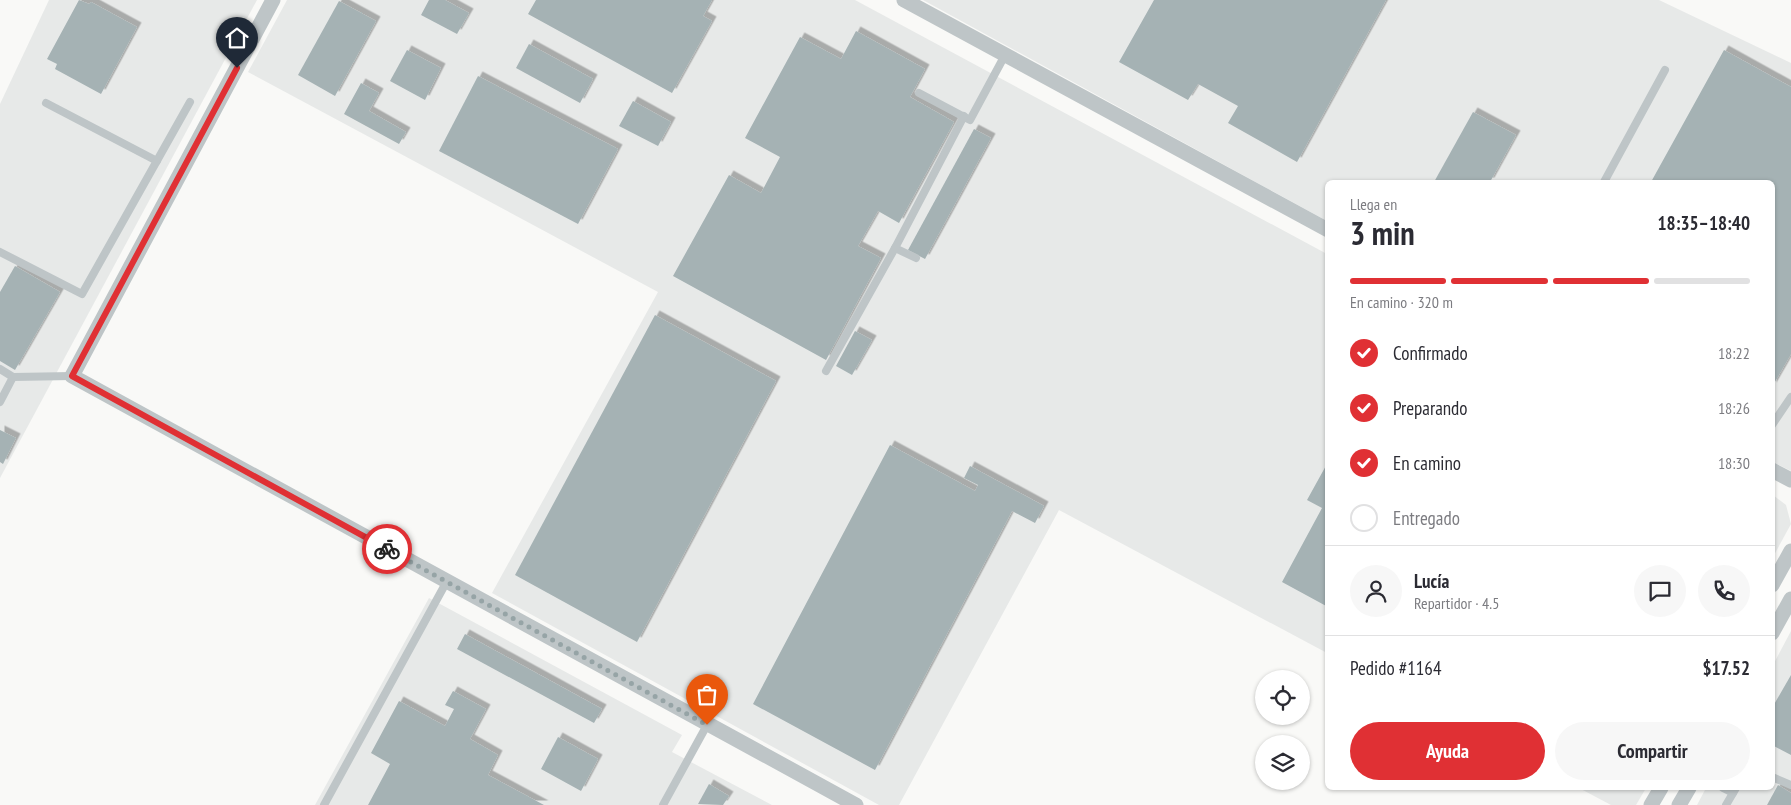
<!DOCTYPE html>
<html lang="es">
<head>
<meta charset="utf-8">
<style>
  body { margin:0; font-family:"PT Sans Narrow",sans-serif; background:#f7f7f7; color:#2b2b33; height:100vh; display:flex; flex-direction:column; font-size:19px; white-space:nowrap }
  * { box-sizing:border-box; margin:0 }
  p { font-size:16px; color:#7c7c81 }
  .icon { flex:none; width:28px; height:28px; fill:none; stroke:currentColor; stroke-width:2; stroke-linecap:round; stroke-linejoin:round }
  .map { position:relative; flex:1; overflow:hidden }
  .details { position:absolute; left:1325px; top:180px; width:450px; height:610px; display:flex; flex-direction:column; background:#fff; border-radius:8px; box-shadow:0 1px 4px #0004 }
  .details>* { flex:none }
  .buttons { position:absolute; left:1255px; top:670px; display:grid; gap:10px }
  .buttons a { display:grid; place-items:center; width:55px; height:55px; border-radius:50%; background:#fff; box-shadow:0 1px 4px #0004; font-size:25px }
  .pin { position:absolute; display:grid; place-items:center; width:42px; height:42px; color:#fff; margin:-51px -21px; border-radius:50% 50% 50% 0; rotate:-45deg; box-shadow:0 0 5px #0007 }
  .pin .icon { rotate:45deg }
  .courier { position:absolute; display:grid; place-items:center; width:50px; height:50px; margin:-25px; border:4px solid #e03034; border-radius:50%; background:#fff; color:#222; box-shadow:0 1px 6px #0007 }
  .summary em { font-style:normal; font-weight:800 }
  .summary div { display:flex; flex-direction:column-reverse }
  .summary { display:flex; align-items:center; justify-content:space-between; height:85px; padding:0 25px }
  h1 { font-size:32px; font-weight:800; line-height:38px }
  .bar { display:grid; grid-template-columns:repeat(4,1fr); gap:8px 5px; align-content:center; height:60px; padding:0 25px }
  .bar i { height:6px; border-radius:4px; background:#e1e1e2 }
  .bar .current { background:#e03034 }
  .bar p { grid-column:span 4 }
  .line { display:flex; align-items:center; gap:12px; padding:0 25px; border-top:1px solid #e1e1e2 }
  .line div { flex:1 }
  .round { display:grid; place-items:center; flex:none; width:52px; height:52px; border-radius:26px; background:#f7f7f7 }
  ol { padding:0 25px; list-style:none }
  li { display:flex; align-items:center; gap:15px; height:55px }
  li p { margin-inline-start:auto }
  li .icon { padding:5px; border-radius:50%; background:#e03034; color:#fff; stroke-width:4 }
  li:last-child { color:#7c7c81 }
  li i { width:28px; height:28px; border:2px solid #e1e1e2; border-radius:50% }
  .cta { display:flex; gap:10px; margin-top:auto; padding:10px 25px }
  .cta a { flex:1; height:58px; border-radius:30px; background:#e03034; color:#fff; font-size:20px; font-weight:800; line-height:58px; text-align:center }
  .cta a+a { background:#f7f7f7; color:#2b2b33 }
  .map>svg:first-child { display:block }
  .built { fill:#e7e9e8 }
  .building { fill:#a5b2b4; filter:url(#shadow) }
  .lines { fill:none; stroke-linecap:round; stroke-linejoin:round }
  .service { stroke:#bec5c7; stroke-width:8 }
  .minor { stroke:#bec5c7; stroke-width:15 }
  .done { stroke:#96a4a6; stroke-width:5; stroke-dasharray:0 9 }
  .route { stroke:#e03034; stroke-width:6 }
</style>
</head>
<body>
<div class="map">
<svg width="1791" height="805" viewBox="0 0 1791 805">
  <defs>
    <filter id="shadow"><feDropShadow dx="4.5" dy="-4.5" stdDeviation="0" flood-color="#0004"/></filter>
  </defs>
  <rect width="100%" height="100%" fill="#f9f9f7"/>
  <!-- built -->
  <g class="built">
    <polygon points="49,0 257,0 0,478 0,104"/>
    <polygon points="287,0 855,0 1327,254 1327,653 1059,510 899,805 879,805 492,593 658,292 248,72"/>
    <polygon points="923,0 1659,0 1791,63 1791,471 1773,462 1772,182 1328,182 1327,221"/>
    <polygon points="1773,495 1786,505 1791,524 1773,557"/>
    <polygon points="429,598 682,735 672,752 772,805 315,805"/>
    <polygon points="1791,631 1791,805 1697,805 1706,788 1772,788 1773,665"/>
    <polygon points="1579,788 1646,788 1636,805 1611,805"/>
  </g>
  <!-- building -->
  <g class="building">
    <polygon points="79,0 89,4 91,2 137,27 101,94 55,69 57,64 47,59"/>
    <polygon points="429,0 445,0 469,13 457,34 421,15"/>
    <polygon points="536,0 712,0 703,16 712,21 672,93 528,14"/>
    <polygon points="1154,0 1386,0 1297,162 1228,123 1238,106 1198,84 1188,100 1119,62"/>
    <polygon points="339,1 376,21 335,96 298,75"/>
    <polygon points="856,31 925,69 910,97 954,122 899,223 878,211 858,246 881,258 826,360 673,276 729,175 761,193 780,157 745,138 800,37 841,59"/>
    <polygon points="529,44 593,79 580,103 516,68"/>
    <polygon points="407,50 441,68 425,100 390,81"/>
    <polygon points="1724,50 1791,87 1791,354 1772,387 1772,182 1651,182"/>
    <polygon points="478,76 618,149 578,224 439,151"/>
    <polygon points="361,83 379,93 369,111 406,132 399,144 344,114"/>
    <polygon points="633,101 671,122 658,146 619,126"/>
    <polygon points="1473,112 1516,135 1490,182 1434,182"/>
    <polygon points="974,129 991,138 925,259 908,250"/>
    <polygon points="15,266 60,292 15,370 0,361 0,292"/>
    <polygon points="655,315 776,381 637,642 515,575"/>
    <polygon points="855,331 872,340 852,375 836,366"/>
    <polygon points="0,430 16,438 3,464 0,462"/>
    <polygon points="890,445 975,491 978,485 964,478 970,466 1044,506 1035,523 1012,511 875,770 753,704"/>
    <polygon points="1328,462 1328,607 1282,582 1322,508 1307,500"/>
    <polygon points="465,634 602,709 594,723 457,649"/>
    <polygon points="1791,675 1791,755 1772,745 1772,708"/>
    <polygon points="453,691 486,709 470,739 498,755 488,775 544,805 368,805 390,764 371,753 399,701 445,726 454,709 445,705"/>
    <polygon points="558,737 598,759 581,791 541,769"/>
    <polygon points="709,784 729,796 723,805 698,804"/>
    <polygon points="1778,785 1791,793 1791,805 1767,805"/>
  </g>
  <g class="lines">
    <!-- service -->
    <g class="service">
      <polyline points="919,93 970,120 1005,55"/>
      <polyline points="46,103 157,161"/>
      <polyline points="1604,182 1665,70"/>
      <polyline points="895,248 916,258"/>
      <polyline points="0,252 82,294 190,102"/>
      <polyline points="0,369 13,377"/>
      <polyline points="826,371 895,248 964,116"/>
      <polyline points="0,402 13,377 72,376"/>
      <polyline points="1772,425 1791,397"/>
      <polyline points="1772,777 1791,785"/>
      <polyline points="1723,788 1733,793"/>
      <polyline points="324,805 447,581"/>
      <polyline points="663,805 707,725"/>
      <polyline points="1726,805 1736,788"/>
    </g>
    <!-- minor -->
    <g class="minor">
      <polyline points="273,0 72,376 856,805"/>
      <polyline points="904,0 1328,230"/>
      <polyline points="1772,470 1791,480"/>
      <polyline points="1772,585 1791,551"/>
      <polyline points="1772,633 1791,599"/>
      <polyline points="1651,805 1661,788"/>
      <polyline points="1679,805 1689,788"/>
    </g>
  </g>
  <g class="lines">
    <!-- done -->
    <polyline class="done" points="387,549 707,725"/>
    <!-- route -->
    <polyline class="route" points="237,68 72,376 387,549"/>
  </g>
</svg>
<div class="buttons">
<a><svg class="icon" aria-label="locate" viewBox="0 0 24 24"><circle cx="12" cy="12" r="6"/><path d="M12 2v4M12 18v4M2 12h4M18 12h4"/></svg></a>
<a><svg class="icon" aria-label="layers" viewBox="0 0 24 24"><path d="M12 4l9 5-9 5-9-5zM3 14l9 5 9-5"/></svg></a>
</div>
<div class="pin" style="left:707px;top:725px;background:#ea580c"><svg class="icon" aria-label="bag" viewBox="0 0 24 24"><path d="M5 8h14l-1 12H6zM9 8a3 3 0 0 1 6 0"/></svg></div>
<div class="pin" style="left:237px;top:68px;background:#1f2937"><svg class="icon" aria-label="home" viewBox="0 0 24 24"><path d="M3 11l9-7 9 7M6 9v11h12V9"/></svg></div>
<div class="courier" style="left:387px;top:549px"><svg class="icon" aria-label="bike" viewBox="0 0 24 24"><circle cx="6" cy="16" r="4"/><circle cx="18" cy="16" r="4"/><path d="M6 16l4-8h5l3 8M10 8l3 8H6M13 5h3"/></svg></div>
<section class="details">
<div class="summary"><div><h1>3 min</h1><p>Llega en</p></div><em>18:35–18:40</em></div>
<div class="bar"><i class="current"></i><i class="current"></i><i class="current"></i><i></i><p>En camino · 320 m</p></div>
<ol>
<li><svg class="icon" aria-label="check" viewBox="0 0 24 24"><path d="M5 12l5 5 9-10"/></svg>Confirmado<p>18:22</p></li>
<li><svg class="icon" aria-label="check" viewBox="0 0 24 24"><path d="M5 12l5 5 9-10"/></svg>Preparando<p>18:26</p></li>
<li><svg class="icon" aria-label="check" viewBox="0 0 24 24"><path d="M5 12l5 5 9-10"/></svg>En camino<p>18:30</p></li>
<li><i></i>Entregado</li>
</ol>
<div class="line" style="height:90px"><a class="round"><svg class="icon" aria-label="person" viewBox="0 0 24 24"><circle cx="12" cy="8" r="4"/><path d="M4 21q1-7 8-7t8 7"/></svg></a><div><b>Lucía</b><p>Repartidor · 4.5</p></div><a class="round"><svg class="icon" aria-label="chat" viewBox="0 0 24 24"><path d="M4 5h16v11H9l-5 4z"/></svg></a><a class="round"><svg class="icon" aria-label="phone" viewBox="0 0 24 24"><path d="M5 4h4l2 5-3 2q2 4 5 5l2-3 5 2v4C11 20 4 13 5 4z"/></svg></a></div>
<div class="line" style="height:65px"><div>Pedido #1164</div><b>$17.52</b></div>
<div class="cta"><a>Ayuda</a><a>Compartir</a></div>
</section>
</div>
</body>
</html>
